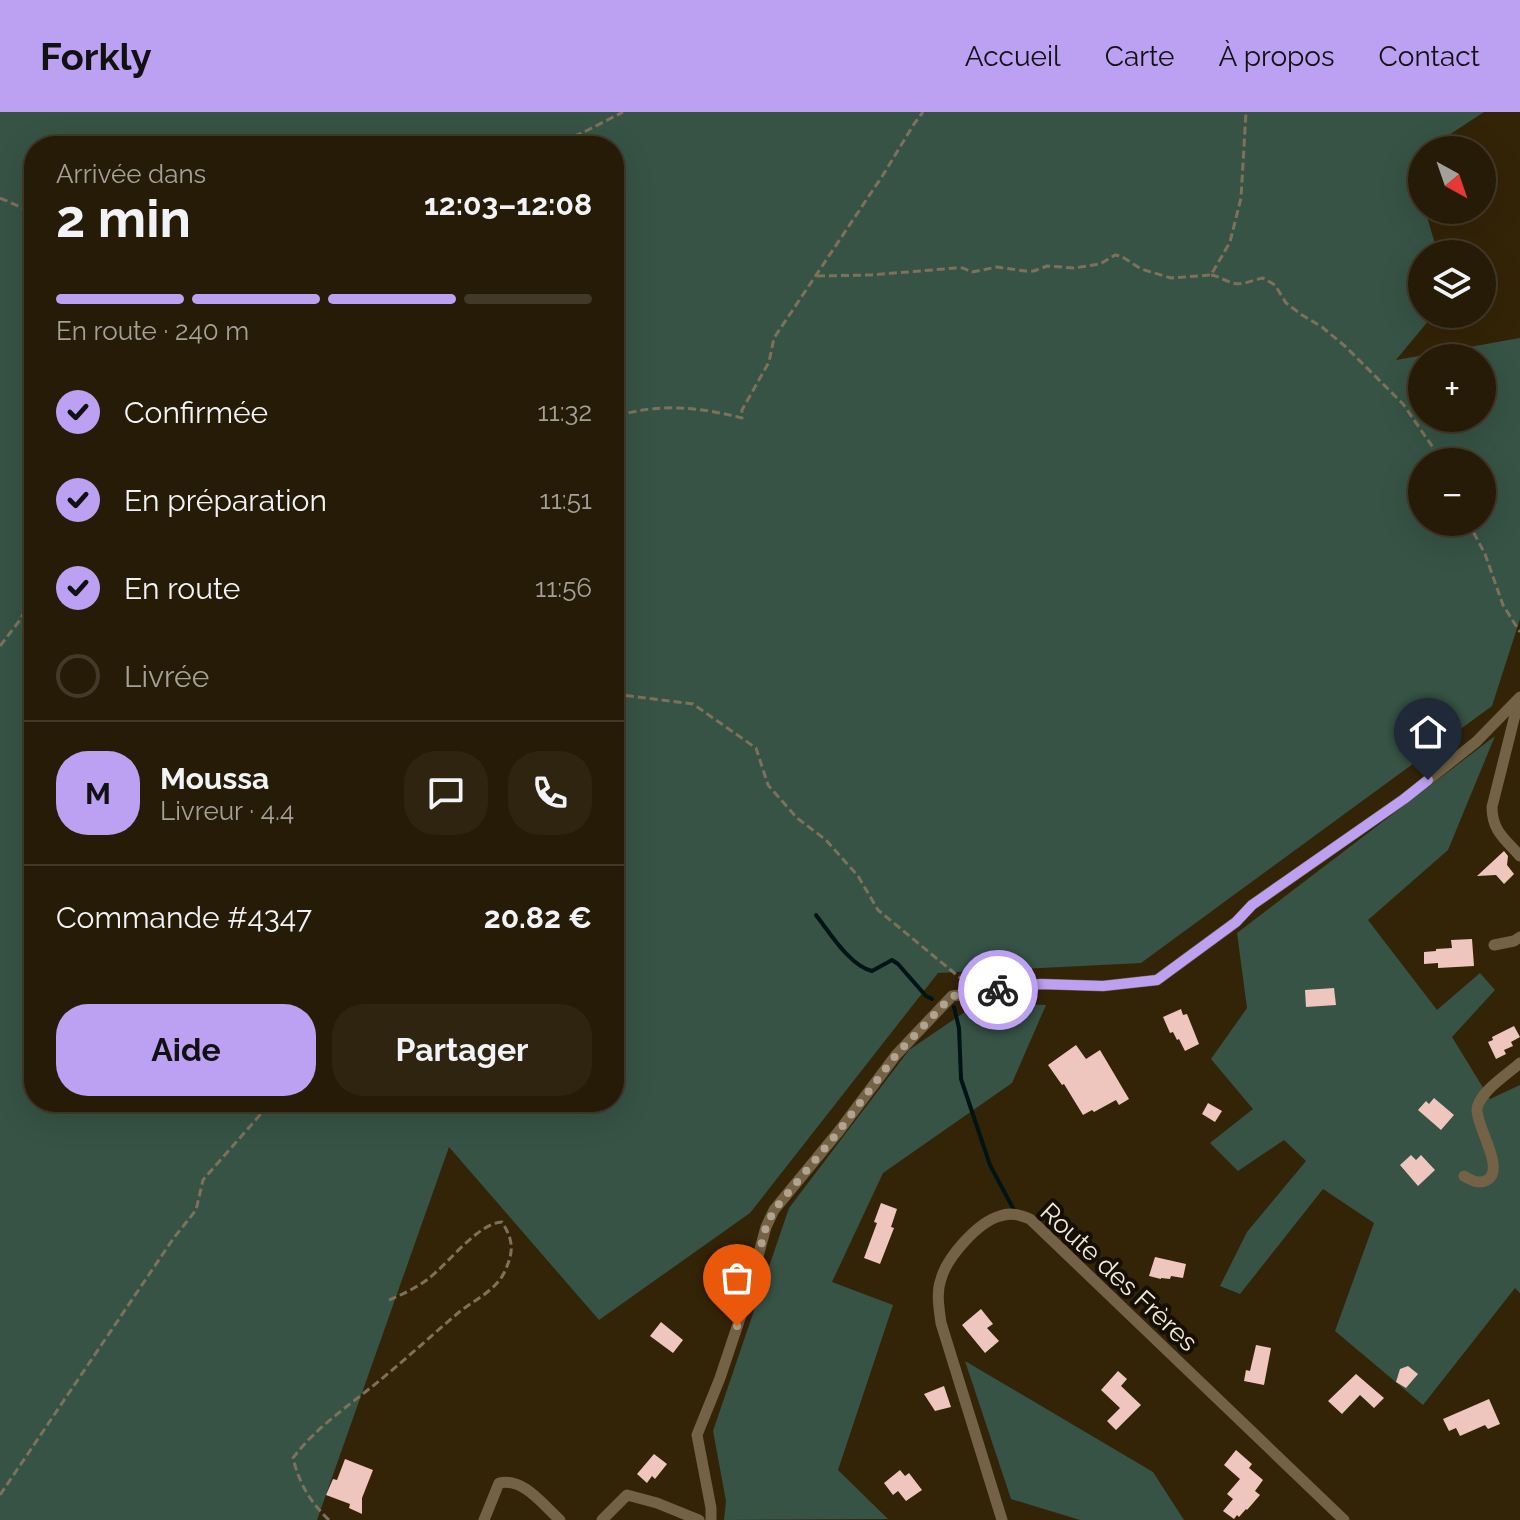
<!DOCTYPE html>
<html lang="fr">
<head>
<meta charset="utf-8">
<style>
  body { margin:0; font-family:Raleway,sans-serif; background:#2e2410; color:#f1f3f6; height:100vh; display:flex; flex-direction:column; font-size:30px; white-space:nowrap }
  * { box-sizing:border-box; margin:0 }
  p { font-size:26px; color:#a4a19b }
  .icon { flex:none; width:44px; height:44px; fill:none; stroke:currentColor; stroke-width:2; stroke-linecap:round; stroke-linejoin:round }
  .map { position:relative; flex:1; overflow:hidden }
  .sheet { position:absolute; left:24px; top:24px; width:600px; height:976px; display:flex; flex-direction:column; background:#261b06; border-radius:32px; box-shadow:0 8px 32px #0002,0 0 0 2px #423928 }
  .sheet>* { flex:none }
  .needle { width:52px; rotate:140deg }
  .fabs { position:absolute; left:1408px; top:24px; display:grid; gap:16px }
  .fabs a { display:grid; place-items:center; width:88px; height:88px; border-radius:50%; background:#261b06; box-shadow:0 8px 32px #0002,0 0 0 2px #423928; font-size:40px }
  .pin { position:absolute; display:grid; place-items:center; width:68px; height:68px; color:#fff; margin:-82px -34px; border-radius:50% 50% 50% 0; rotate:-45deg; box-shadow:0 0 8px #0007 }
  .pin .icon { rotate:45deg }
  .courier { position:absolute; display:grid; place-items:center; width:80px; height:80px; margin:-40px; border:6px solid #bca0f2; border-radius:50%; background:#fff; color:#222; box-shadow:0 2px 10px #0007 }
  .overview em { font-style:normal; font-weight:700 }
  .overview div { display:flex; flex-direction:column-reverse }
  .overview { display:flex; align-items:center; justify-content:space-between; height:136px; padding:0 32px }
  h1 { font-size:52px; font-weight:700; line-height:60px }
  .bar { display:grid; grid-template-columns:repeat(4,1fr); gap:12px 8px; align-content:center; height:96px; padding:0 32px }
  .bar i { height:10px; border-radius:6px; background:#423928 }
  .bar .active { background:#bca0f2 }
  .bar p { grid-column:span 4 }
  .line { display:flex; align-items:center; gap:20px; padding:0 32px; border-top:2px solid #423928 }
  .line div { flex:1 }
  .round { display:grid; place-items:center; flex:none; width:84px; height:84px; border-radius:32px; background:#2e2410 }
  ol { padding:0 32px; list-style:none }
  li { display:flex; align-items:center; gap:24px; height:88px }
  li p { margin-inline-start:auto }
  li .icon { padding:8px; border-radius:50%; background:#bca0f2; color:#111; stroke-width:4 }
  li:last-child { color:#a4a19b }
  li i { width:44px; height:44px; border:4px solid #423928; border-radius:50% }
  .action { display:flex; gap:16px; margin-top:auto; padding:16px 32px }
  .action a { flex:1; height:92px; border-radius:32px; background:#bca0f2; color:#111; font-size:32px; font-weight:700; line-height:92px; text-align:center }
  .action a+a { background:#2e2410; color:#f1f3f6 }
  header { display:flex; align-items:center; gap:48px; box-sizing:border-box; height:112px; padding:0 40px; background:#bca0f2; color:#111 }
  header strong { font-size:38px }
  nav { display:flex; gap:44px; margin-inline-start:auto; font-size:28px }
  .map>svg:first-child { display:block }
  .green { fill:#365345; fill-rule:evenodd }
  .lines { fill:none; stroke-linecap:round; stroke-linejoin:round }
  .stream { stroke:#001416; stroke-width:4 }
  .building { fill:#eec6be }
  .path { stroke:#7e715a; stroke-width:3; stroke-dasharray:8 4; stroke-linecap:butt }
  .minor { stroke:#736246; stroke-width:11 }
  .done { stroke:#b0a490; stroke-width:8; stroke-dasharray:0 14.4 }
  .route { stroke:#bca0f2; stroke-width:10 }
  .labels { text-anchor:middle; dominant-baseline:central; stroke-width:8; stroke-linejoin:round; paint-order:stroke }
  .street-label { font-size:26px; fill:#f3e9d9; stroke:#150f05 }
</style>
</head>
<body>
<header>
<strong>Forkly</strong>
<nav><a>Accueil</a><a>Carte</a><a>À propos</a><a>Contact</a></nav>
</header>
<div class="map">
<svg width="1520" height="1408" viewBox="0 0 1520 1408">
  <rect width="100%" height="100%" fill="#332408"/>
  <!-- green -->
  <g class="green">
    <path d="M0 0H1484L1426 38H1422V41L1411 48 1422 86V98H1425L1438 142H1422V202H1434L1396 248 1520 226V507L1492 594 1141 851 938 861 750 1101 599 1208 449 1035 317 1408H0ZM34 34H614V990H34ZM1422 246H1482V306H1422ZM1422 350H1482V410H1422Z"/>
    <polygon points="1495,624 1448,738 1368,808 1437,898 1480,861 1495,878 1452,925 1490,987 1520,973 1520,1181 1515,1176 1423,1293 1335,1219 1374,1111 1323,1077 1240,1182 1220,1174 1247,1120 1306,1049 1284,1028 1238,1059 1210,1031 1253,997 1211,947 1247,896 1237,821"/>
    <polygon points="978,891 1046,893 1012,971 883,1061 832,1170 893,1193 838,1358 888,1407 724,1408 726,1389 713,1319 789,1096 909,938"/>
    <polygon points="965,1249 1153,1360 1184,1408 1080,1408 1011,1387"/>
  </g>
  <g class="lines">
    <!-- stream -->
    <g class="stream">
      <path d="M816 803C830 821 850 854 872 859L892 848 898 852 926 884 932 887"/>
      <polyline points="954,895 959,916 961,967 990,1053 1014,1098"/>
    </g>
  </g>
  <!-- building -->
  <g class="building">
    <polygon points="1504,739 1508,744 1507,753 1514,762 1504,772 1496,763 1477,764"/>
    <polygon points="1472,827 1474,854 1438,856 1438,851 1424,852 1424,840 1436,839 1436,837 1452,836 1451,828"/>
    <polygon points="1334,876 1336,893 1306,895 1305,878"/>
    <polygon points="1181,897 1183,903 1187,902 1199,932 1185,939 1179,927 1177,928 1173,920 1170,921 1163,905"/>
    <polygon points="1514,914 1520,925 1511,930 1513,934 1504,938 1506,942 1496,947 1488,930 1493,928 1492,925"/>
    <polygon points="1076,933 1086,947 1100,938 1129,987 1119,993 1116,988 1094,1000 1092,998 1083,1003 1064,972 1062,973 1048,953"/>
    <polygon points="1434,986 1454,1003 1441,1018 1418,998 1426,989 1429,992"/>
    <polygon points="1208,991 1222,999 1215,1010 1202,1002"/>
    <polygon points="1411,1043 1416,1048 1421,1043 1435,1058 1418,1074 1400,1053"/>
    <polygon points="881,1091 897,1097 891,1115 894,1116 880,1152 864,1146 877,1111 874,1110"/>
    <polygon points="1155,1145 1186,1152 1183,1166 1171,1164 1170,1167 1161,1166 1161,1167 1149,1164"/>
    <polygon points="981,1197 993,1212 987,1216 999,1229 985,1241 962,1213"/>
    <polygon points="661,1210 683,1228 673,1241 650,1224"/>
    <polygon points="1256,1233 1271,1236 1264,1273 1244,1269 1246,1258 1250,1259"/>
    <polygon points="1408,1254 1418,1262 1406,1276 1396,1270 1400,1257"/>
    <polygon points="1118,1259 1127,1267 1121,1274 1141,1293 1116,1318 1107,1309 1120,1296 1101,1278"/>
    <polygon points="1356,1262 1384,1286 1374,1296 1360,1283 1342,1302 1328,1289"/>
    <polygon points="944,1274 951,1295 935,1299 924,1282"/>
    <polygon points="1489,1287 1500,1312 1488,1317 1485,1313 1460,1324 1456,1316 1449,1319 1443,1307"/>
    <polygon points="1236,1338 1252,1352 1249,1356 1263,1368 1255,1379 1260,1383 1247,1398 1246,1397 1239,1405 1237,1403 1234,1407 1223,1399 1233,1387 1227,1382 1240,1367 1224,1353"/>
    <polygon points="654,1342 667,1352 655,1367 652,1364 647,1371 637,1362"/>
    <polygon points="345,1347 373,1358 362,1386 362,1402 349,1396 350,1392 326,1383 333,1367 337,1368"/>
    <polygon points="900,1358 905,1364 909,1361 922,1378 906,1389 898,1379 893,1383 884,1371"/>
  </g>
  <g class="lines">
    <!-- path -->
    <g class="path">
      <polyline points="552,34 588,18 623,0"/>
      <polyline points="0,86 34,101"/>
      <path d="M1211 163C1219 164 1223 168 1230 170 1241 175 1252 168 1263 166L1275 173 1286 191 1302 203 1322 215 1346 235 1403 292 1443 350"/>
      <polyline points="817,164 871,163 956,156 963,156 972,160 997,155 1025,159 1034,159 1047,154 1074,156 1100,152 1115,143 1121,144 1141,157 1171,166 1211,163 1230,130 1241,86 1246,0"/>
      <polyline points="614,303 617,304 614,308"/>
      <path d="M617 304C660 291 699 295 742 306V298L769 250 774 226 883 63 914 12 923 0"/>
      <polyline points="1468,410 1485,442 1503,493 1520,520"/>
      <polyline points="0,534 20,508 34,483"/>
      <polyline points="614,582 693,592 756,636 768,673 797,706 826,728 858,764 878,798 964,869"/>
      <polyline points="0,1383 173,1127 196,1098 203,1068 266,996 268,990"/>
      <path d="M329 1408C310 1390 299 1371 293 1346 316 1315 350 1293 379 1269 406 1247 432 1223 458 1201 474 1188 495 1179 504 1161 514 1140 514 1129 502 1110 478 1111 448 1152 428 1167 416 1176 403 1182 389 1188"/>
    </g>
    <!-- minor -->
    <g class="minor">
      <path d="M1515 592V603L1492 695C1492 719 1505 727 1520 744"/>
      <polyline points="1494,833 1514,829 1520,825"/>
      <path d="M1464 1064C1471 1068 1479 1073 1487 1068 1506 1057 1476 1015 1477 997 1479 980 1508 962 1520 951"/>
      <path d="M484 1408 499 1371C523 1365 543 1393 560 1408"/>
      <polyline points="602,1408 627,1383 657,1391 699,1408"/>
      <polyline points="711,1408 711,1396 697,1323 720,1266 746,1188 766,1115 774,1098 839,1019 896,943 952,884 1040,872 1103,874 1157,868 1236,810 1252,793 1404,687 1476,630 1520,585"/>
      <path d="M1002 1408 941 1211C939 1196 936 1181 941 1167 947 1145 978 1110 1000 1104 1011 1100 1020 1103 1030 1107L1344 1408"/>
    </g>
  </g>
  <g class="lines">
    <!-- done -->
    <polyline class="done" points="737,1214 746,1188 766,1115 774,1098 839,1019 896,943 952,884 998,878"/>
    <!-- route -->
    <polyline class="route" points="998,878 1040,872 1103,874 1157,868 1236,810 1252,793 1404,687 1428,668"/>
  </g>
  <g class="labels">
    <!-- street labels -->
    <g class="street-label">
      <text transform="translate(1119 1165) rotate(43)">Route des Frères</text>
    </g>
  </g>
</svg>
<div class="fabs">
<a><svg class="needle" viewBox="-14 -14 28 28"><path d="M0-13l5 13h-10z" fill="#e53935"/><path d="M0 13l5-13h-10z" fill="#a4a19b"/></svg></a>
<a><svg class="icon" aria-label="layers" viewBox="0 0 24 24"><path d="M12 4l9 5-9 5-9-5zM3 14l9 5 9-5"/></svg></a>
<a>+</a>
<a>−</a>
</div>
<div class="pin" style="left:737px;top:1214px;background:#ea580c"><svg class="icon" aria-label="bag" viewBox="0 0 24 24"><path d="M5 8h14l-1 12H6zM9 8a3 3 0 0 1 6 0"/></svg></div>
<div class="pin" style="left:1428px;top:668px;background:#1f2937"><svg class="icon" aria-label="home" viewBox="0 0 24 24"><path d="M3 11l9-7 9 7M6 9v11h12V9"/></svg></div>
<div class="courier" style="left:998px;top:878px"><svg class="icon" aria-label="bike" viewBox="0 0 24 24"><circle cx="6" cy="16" r="4"/><circle cx="18" cy="16" r="4"/><path d="M6 16l4-8h5l3 8M10 8l3 8H6M13 5h3"/></svg></div>
<section class="sheet">
<div class="overview"><div><h1>2 min</h1><p>Arrivée dans</p></div><em>12:03–12:08</em></div>
<div class="bar"><i class="active"></i><i class="active"></i><i class="active"></i><i></i><p>En route · 240 m</p></div>
<ol>
<li><svg class="icon" aria-label="check" viewBox="0 0 24 24"><path d="M5 12l5 5 9-10"/></svg>Confirmée<p>11:32</p></li>
<li><svg class="icon" aria-label="check" viewBox="0 0 24 24"><path d="M5 12l5 5 9-10"/></svg>En préparation<p>11:51</p></li>
<li><svg class="icon" aria-label="check" viewBox="0 0 24 24"><path d="M5 12l5 5 9-10"/></svg>En route<p>11:56</p></li>
<li><i></i>Livrée</li>
</ol>
<div class="line" style="height:144px"><b class="round" style="background:#bca0f2;color:#111">M</b><div><b>Moussa</b><p>Livreur · 4.4</p></div><a class="round"><svg class="icon" aria-label="chat" viewBox="0 0 24 24"><path d="M4 5h16v11H9l-5 4z"/></svg></a><a class="round"><svg class="icon" aria-label="phone" viewBox="0 0 24 24"><path d="M5 4h4l2 5-3 2q2 4 5 5l2-3 5 2v4C11 20 4 13 5 4z"/></svg></a></div>
<div class="line" style="height:104px"><div>Commande #4347</div><b>20.82 €</b></div>
<div class="action"><a>Aide</a><a>Partager</a></div>
</section>
</div>
</body>
</html>
